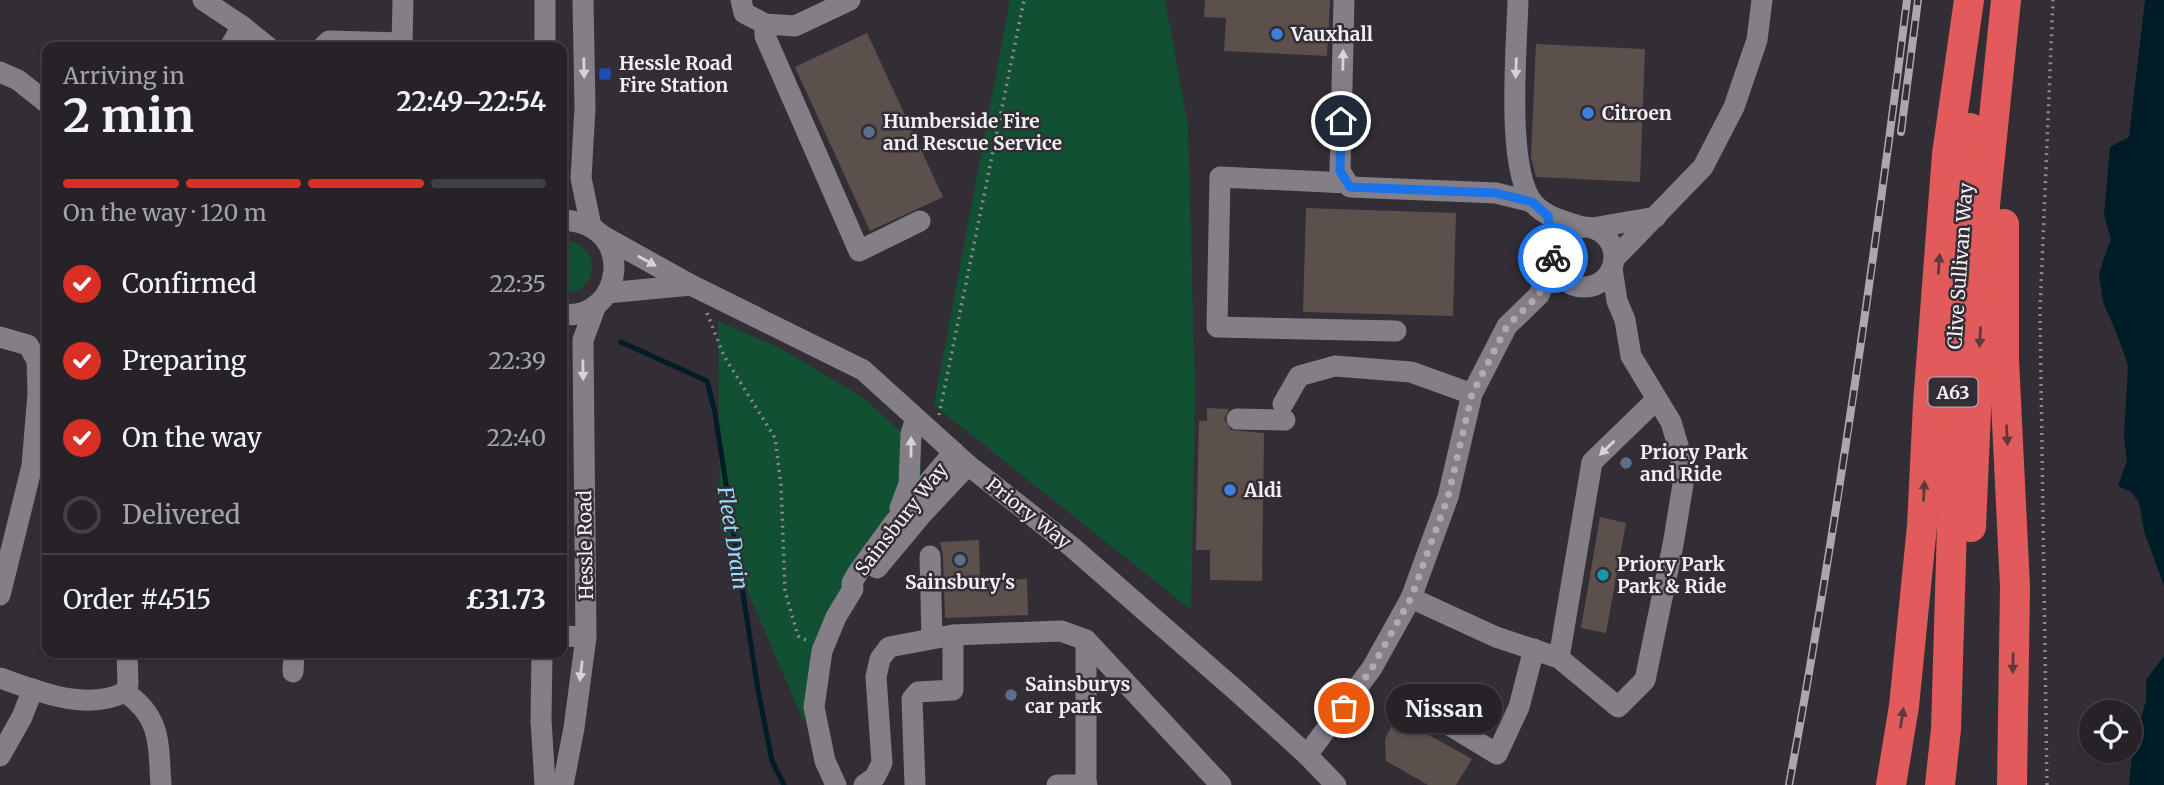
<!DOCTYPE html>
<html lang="en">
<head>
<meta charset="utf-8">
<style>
  body { margin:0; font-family:Merriweather,serif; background:#322f34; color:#f1f3f6; height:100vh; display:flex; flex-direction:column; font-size:26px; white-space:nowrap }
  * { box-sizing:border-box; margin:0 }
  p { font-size:23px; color:#a4a4a8 }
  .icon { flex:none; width:38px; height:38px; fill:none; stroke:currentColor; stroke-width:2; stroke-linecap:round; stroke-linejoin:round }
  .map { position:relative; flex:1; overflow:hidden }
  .side { position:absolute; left:42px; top:42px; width:525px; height:616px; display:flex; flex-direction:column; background:#262228; border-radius:14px; box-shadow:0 2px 5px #0004,0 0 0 2px #423f45 }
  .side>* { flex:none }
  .buttons { position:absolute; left:2079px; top:700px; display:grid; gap:14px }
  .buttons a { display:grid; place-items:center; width:63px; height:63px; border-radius:50%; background:#262228; box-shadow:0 2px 5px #0004,0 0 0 2px #423f45; font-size:35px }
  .pin { position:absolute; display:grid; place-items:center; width:60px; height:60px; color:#fff; margin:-30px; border:4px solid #fff; border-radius:50%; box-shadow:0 2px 7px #0007 }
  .courier { position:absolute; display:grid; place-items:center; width:70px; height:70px; margin:-35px; border:5px solid #1a73e8; border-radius:50%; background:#fff; color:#222; box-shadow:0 2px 9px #0007 }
  .bubble { position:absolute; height:49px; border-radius:24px; background:#262228; box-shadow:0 2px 5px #0004,0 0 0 2px #423f45; font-size:23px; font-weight:700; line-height:49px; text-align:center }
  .summary em { font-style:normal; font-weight:700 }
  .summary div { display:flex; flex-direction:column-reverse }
  .summary { display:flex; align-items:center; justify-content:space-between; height:119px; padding:0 21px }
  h1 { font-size:46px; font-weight:700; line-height:52px }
  .bar { display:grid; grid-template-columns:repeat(4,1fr); gap:10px 7px; align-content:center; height:84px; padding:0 21px }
  .bar i { height:9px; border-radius:5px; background:#423f45 }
  .bar .selected { background:#d93025 }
  .bar p { grid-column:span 4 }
  .line { display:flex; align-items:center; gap:18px; padding:0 21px; border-top:2px solid #423f45 }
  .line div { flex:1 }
  ol { padding:0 21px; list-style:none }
  li { display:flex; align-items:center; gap:21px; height:77px }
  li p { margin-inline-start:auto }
  li .icon { padding:7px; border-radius:50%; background:#d93025; color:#fff; stroke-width:4 }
  li:last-child { color:#a4a4a8 }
  li i { width:38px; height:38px; border:4px solid #423f45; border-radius:50% }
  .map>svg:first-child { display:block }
  .green { fill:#115033 }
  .water { fill:#001c27 }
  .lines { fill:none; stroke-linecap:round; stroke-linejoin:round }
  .stream { stroke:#001c27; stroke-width:5 }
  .building { fill:#5c504d }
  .path { stroke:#8e8990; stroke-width:3.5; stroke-dasharray:2 5; stroke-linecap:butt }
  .minor { stroke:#847e87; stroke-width:21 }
  .highway { stroke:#e15b5a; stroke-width:30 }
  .rail-casing { stroke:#aca7ae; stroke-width:8 }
  .rail { stroke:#332d35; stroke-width:5; stroke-dasharray:16; stroke-linecap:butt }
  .oneway { fill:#d7d3da }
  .oneway2 { fill:#5e383e }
  .done { stroke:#b0abb2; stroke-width:7; stroke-dasharray:0 12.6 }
  .route { stroke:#1a73e8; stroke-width:9 }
  .shop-dot { fill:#3f7fe0; stroke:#332d35; stroke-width:2.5 }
  .transit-dot { fill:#1a4fb4; stroke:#332d35; stroke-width:2.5 }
  .service-dot { fill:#5c6f8a; stroke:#332d35; stroke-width:2.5 }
  .culture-dot { fill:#0f9aa8; stroke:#332d35; stroke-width:2.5 }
  .labels { text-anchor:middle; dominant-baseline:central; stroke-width:5; stroke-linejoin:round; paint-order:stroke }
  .shield { fill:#332d35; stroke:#b9b5bb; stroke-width:2 }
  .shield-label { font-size:18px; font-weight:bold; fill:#f3eff5 }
  .poi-label { font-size:19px; font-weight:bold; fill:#f3eff5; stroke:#332d35; text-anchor:start }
  .street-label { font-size:19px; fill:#f3eff5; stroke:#332d35 }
  .water-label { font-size:21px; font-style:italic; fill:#94dcf9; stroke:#332d35 }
</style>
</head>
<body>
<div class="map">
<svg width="2164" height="785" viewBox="0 0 2164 785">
  <rect width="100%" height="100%" fill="#332d35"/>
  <!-- green -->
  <g class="green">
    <polygon points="1010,0 1165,0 1188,126 1195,391 1191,610 934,405"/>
    <path d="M567 240C604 249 598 294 562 293V241Z"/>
    <polygon points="718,321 782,349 865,399 918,448 923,486 821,629 804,722 720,528"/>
  </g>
  <!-- water -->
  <g class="water">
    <polygon points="2145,0 2164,0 2164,586 2144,531 2139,502 2131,492 2118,486 2127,461 2124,437 2128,365 2116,332 2103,302 2099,273 2111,239 2104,215 2110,147 2129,137"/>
    <polygon points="2164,656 2164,785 2129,785 2133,744 2146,701 2146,680"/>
  </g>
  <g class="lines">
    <!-- stream -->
    <polyline class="stream" points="621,342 707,381 715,413 758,690 772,761 784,785"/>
  </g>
  <!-- building -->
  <g class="building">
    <polygon points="1205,0 1330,0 1327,56 1224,51 1226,18 1204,17"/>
    <polygon points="867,33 943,197 870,231 795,67"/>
    <polygon points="1536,44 1645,49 1640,182 1536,177 1531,157"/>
    <polygon points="1306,208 1456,213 1453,316 1303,312"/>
    <polygon points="1207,408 1229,409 1224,419 1231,430 1264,433 1262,581 1210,580 1210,550 1196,550 1199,421 1207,421"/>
    <polygon points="1600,517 1626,523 1606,633 1581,628"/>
    <polygon points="979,540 980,581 1027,579 1028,615 945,618 943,556 940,542"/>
    <polygon points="1396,717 1472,759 1456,785 1428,785 1386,761 1385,739"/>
  </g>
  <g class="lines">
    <!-- path -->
    <g class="path">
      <polyline points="707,313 724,356 775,438 781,485 785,591 798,636 806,640"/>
      <polyline points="939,415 1024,0"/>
      <polyline points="2047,785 2040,312 2053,0"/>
    </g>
    <!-- minor -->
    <g class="minor">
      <polyline points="203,0 242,26 268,47"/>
      <polyline points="545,0 545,47"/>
      <polyline points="583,0 585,108 581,178 591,226"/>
      <polyline points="741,0 744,13 765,24 795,26 850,0"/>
      <polyline points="1344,0 1340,171 1350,187 1496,193 1532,202"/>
      <path d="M1518 0C1517 45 1505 171 1534 204 1547 218 1565 221 1582 227"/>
      <polyline points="765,24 765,36 859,251 920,221"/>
      <polyline points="230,47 242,26"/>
      <polyline points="323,47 329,41 402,43"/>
      <polyline points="402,47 403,0"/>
      <polyline points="0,72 18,80 47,103"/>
      <polyline points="1347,183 1220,177 1217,327 1396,331"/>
      <path d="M562 220C640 223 622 323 562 314"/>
      <circle cx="1584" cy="257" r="30"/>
      <polyline points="1592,228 1656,217"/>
      <polyline points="603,236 691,285 863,370 968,465 1072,547 1240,694 1307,755 1336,785"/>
      <polyline points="1614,259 1703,167 1734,107 1757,40 1762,0"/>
      <polyline points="607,293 691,285"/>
      <polyline points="0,337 28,345 37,360 38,393 32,466 0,595"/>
      <polyline points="1283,404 1299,376 1335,366 1411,372 1472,394"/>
      <polyline points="1237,419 1285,420"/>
      <polyline points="900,508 909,484 911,434 916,418"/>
      <polyline points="930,556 932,638"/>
      <polyline points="877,568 922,514 968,465"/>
      <polyline points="1411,598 1496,637 1559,658 1618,707 1645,680 1673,545 1684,478 1679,449 1671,422 1631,356 1625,320 1617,301 1612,268"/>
      <polyline points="562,636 586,637"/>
      <polyline points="1086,640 1086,784"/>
      <polyline points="542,653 541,720 545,785"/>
      <polyline points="1559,658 1592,462 1656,400"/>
      <polyline points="293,672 294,653"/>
      <path d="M0 678C38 691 86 712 125 692L128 684 127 653"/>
      <path d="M125 692C162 718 158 743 161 785"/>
      <polyline points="1418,706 1497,754 1519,707 1534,649"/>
      <polyline points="1307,755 1372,668 1411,598 1448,497 1472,394 1507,326 1539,295 1553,260"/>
      <polyline points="0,756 22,717 33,689"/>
      <polyline points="563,785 574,728 586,637 583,340 596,305"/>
      <polyline points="836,785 825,761 814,707 822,651 836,617 853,589 852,583 857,574 894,523 954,452"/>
      <polyline points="864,785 875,777 882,763 876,677 880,659 889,647 953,635 1061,631 1086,640 1221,785"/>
      <polyline points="915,785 912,699 918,692 953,690 953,635"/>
      <polyline points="1057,785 1087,785"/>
    </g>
    <!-- highway -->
    <g class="highway">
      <polyline points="2004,224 2004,360 2015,587 2012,785"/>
      <polyline points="1971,527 1985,205 2006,0"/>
      <polyline points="1891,785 1904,706 1922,526 1928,404 1947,154 1969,0"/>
      <polyline points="1940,785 1946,729 1952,525 1953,373 1970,128"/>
    </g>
    <!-- rail casing -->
    <g class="rail-casing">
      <g id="rail">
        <polyline points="1901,132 1918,0"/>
        <path d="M1789 785C1837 525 1874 263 1907 0"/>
      </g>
    </g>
    <!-- rail -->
    <use href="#rail" class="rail"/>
  </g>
  <!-- one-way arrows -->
  <defs><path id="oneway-solid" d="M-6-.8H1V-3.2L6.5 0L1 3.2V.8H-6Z" transform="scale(1.75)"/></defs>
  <g class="oneway">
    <use href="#oneway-solid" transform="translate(1343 60) rotate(-89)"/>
    <use href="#oneway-solid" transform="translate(584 68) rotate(89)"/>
    <use href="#oneway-solid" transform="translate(1516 68) rotate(92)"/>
    <use href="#oneway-solid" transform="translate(647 261) rotate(29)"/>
    <use href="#oneway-solid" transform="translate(583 370) rotate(89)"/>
    <use href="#oneway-solid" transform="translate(911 447) rotate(-90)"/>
    <use href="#oneway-solid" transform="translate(1607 448) rotate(136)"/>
    <use href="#oneway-solid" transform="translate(581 671) rotate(97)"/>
  </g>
  <g class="oneway2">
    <use href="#oneway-solid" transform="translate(1939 264) rotate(-86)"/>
    <use href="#oneway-solid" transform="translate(1980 337) rotate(93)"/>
    <use href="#oneway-solid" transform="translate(2007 435) rotate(87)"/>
    <use href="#oneway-solid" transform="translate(1924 491) rotate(-87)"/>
    <use href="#oneway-solid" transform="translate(2013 663) rotate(91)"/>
    <use href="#oneway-solid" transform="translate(1902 718) rotate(-81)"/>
  </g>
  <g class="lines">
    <!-- done -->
    <polyline class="done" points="1344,708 1372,668 1411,598 1448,497 1472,394 1507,326 1539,295 1553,258"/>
    <!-- route -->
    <polyline class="route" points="1341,121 1340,171 1350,187 1496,193 1532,202 1548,216 1553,258"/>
  </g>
  <!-- markers -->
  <g class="shop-dot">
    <circle cx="1277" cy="34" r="7"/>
    <circle cx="1588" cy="113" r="7"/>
    <circle cx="1230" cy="490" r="7"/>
  </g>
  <rect class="transit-dot" x="598" y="67" width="14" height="14" rx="3.5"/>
  <g class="service-dot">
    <circle cx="869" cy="132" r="7"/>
    <circle cx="1626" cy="463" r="7"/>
    <circle cx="960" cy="560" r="7"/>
    <circle cx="1011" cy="695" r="7"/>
  </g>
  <circle class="culture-dot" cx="1603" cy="575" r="7"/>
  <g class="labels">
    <!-- shield labels -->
    <rect class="shield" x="1928.5" y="377.5" width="49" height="29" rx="5"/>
    <g class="shield-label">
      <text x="1953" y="392">A63</text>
    </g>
    <!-- poi labels -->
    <g class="poi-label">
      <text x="1291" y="34">Vauxhall</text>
      <text x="619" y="63">Hessle Road<tspan x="619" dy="22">Fire Station</tspan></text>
      <text x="1602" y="113">Citroen</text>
      <text x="883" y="121">Humberside Fire<tspan x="883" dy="22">and Rescue Service</tspan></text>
      <text x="1640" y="452">Priory Park<tspan x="1640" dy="22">and Ride</tspan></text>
      <text x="1244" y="490">Aldi</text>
      <text x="1617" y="564">Priory Park<tspan x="1617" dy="22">Park &amp; Ride</tspan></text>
      <text x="960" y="582" text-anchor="middle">Sainsbury's</text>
      <text x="1025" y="684">Sainsburys<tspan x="1025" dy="22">car park</tspan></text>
    </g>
    <!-- street labels -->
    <g class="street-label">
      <text transform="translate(1960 266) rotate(-86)">Clive Sullivan Way</text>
      <text transform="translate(1029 513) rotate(38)">Priory Way</text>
      <text transform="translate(901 519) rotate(-52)">Sainsbury Way</text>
      <text transform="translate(585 545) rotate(-91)">Hessle Road</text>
    </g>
    <!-- water labels -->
    <g class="water-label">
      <text transform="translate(733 538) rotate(81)">Fleet Drain</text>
    </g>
  </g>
</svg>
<div class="buttons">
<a><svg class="icon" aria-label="locate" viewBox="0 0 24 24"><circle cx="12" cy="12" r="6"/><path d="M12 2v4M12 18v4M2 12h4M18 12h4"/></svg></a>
</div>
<div class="pin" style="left:1344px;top:708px;background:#ea580c"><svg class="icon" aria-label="bag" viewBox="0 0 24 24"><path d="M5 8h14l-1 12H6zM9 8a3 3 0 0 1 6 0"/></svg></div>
<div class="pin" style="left:1341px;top:121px;background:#1f2937"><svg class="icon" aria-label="home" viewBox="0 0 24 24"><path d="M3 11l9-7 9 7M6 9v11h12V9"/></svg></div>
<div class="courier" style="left:1553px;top:258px"><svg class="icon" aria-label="bike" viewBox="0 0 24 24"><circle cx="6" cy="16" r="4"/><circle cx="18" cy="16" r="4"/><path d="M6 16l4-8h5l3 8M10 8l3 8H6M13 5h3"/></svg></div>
<div class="bubble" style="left:1386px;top:684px;width:116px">Nissan</div>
<section class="side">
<div class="summary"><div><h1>2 min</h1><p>Arriving in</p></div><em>22:49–22:54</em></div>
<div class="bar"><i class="selected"></i><i class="selected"></i><i class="selected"></i><i></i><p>On the way · 120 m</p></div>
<ol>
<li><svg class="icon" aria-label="check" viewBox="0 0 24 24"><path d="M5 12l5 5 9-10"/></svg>Confirmed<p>22:35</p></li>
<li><svg class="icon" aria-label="check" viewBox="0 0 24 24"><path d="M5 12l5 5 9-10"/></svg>Preparing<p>22:39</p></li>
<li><svg class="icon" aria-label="check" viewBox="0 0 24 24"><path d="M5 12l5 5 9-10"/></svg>On the way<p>22:40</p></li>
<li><i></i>Delivered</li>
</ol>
<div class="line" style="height:91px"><div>Order #4515</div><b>£31.73</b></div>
</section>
</div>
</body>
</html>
